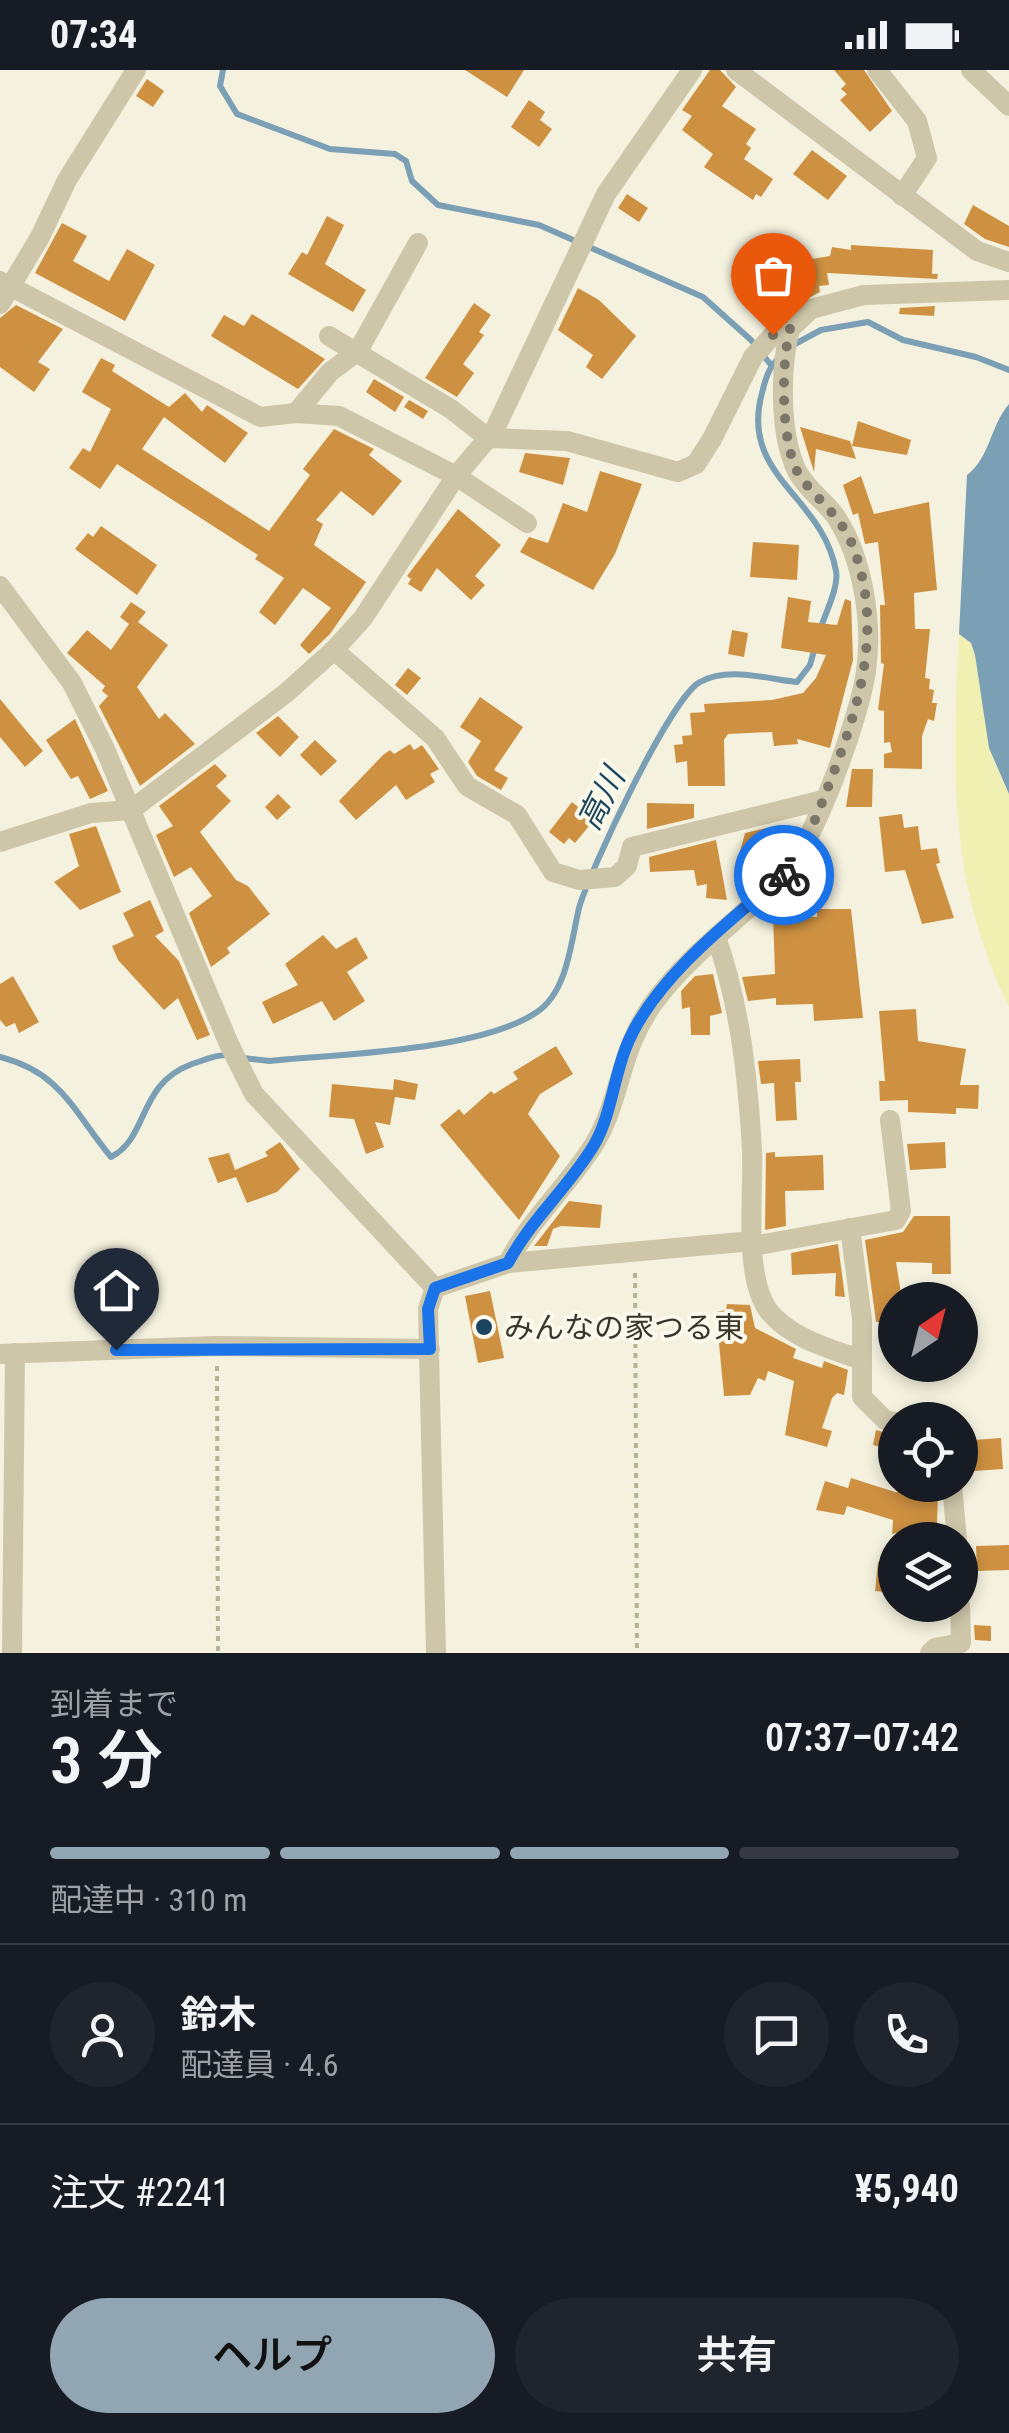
<!DOCTYPE html>
<html lang="ja">
<head>
<meta charset="utf-8">
<style>
  body { margin:0; font-family:"Roboto Condensed","Noto Sans JP",sans-serif; background:#20242c; color:#f1f3f6; height:100vh; display:flex; flex-direction:column; font-size:38px; white-space:nowrap }
  * { box-sizing:border-box; margin:0 }
  p { font-size:32px; color:#9ea1a6 }
  .icon { flex:none; width:55px; height:55px; fill:none; stroke:currentColor; stroke-width:2; stroke-linecap:round; stroke-linejoin:round }
  .map { position:relative; height:1583px; overflow:hidden }
  .side { display:flex; flex-direction:column; background:#171b24; flex:1 }
  .side>* { flex:none }
  .needle { width:65px; rotate:35deg }
  .buttons { position:absolute; left:878px; top:1212px; display:grid; gap:20px }
  .buttons a { display:grid; place-items:center; width:100px; height:100px; border-radius:50%; background:#171b24; box-shadow:0 5px 15px #0003; font-size:50px }
  .pin { position:absolute; display:grid; place-items:center; width:85px; height:85px; color:#fff; margin:-102px -42px; border-radius:50% 50% 50% 0; rotate:-45deg; box-shadow:0 0 10px #0007 }
  .pin .icon { rotate:45deg }
  .courier { position:absolute; display:grid; place-items:center; width:100px; height:100px; margin:-50px; border:8px solid #1a73e8; border-radius:50%; background:#fff; color:#222; box-shadow:0 2px 12px #0007 }
  .head em { font-style:normal; font-weight:600 }
  .head div { display:flex; flex-direction:column-reverse }
  .head { display:flex; align-items:center; justify-content:space-between; height:170px; padding:0 50px }
  h1 { font-size:65px; font-weight:600; line-height:75px }
  .bar { display:grid; grid-template-columns:repeat(4,1fr); gap:15px 10px; align-content:center; height:120px; padding:0 50px }
  .bar i { height:12px; border-radius:8px; background:#363941 }
  .bar .current { background:#91a5b2 }
  .bar p { grid-column:span 4 }
  .line { display:flex; align-items:center; gap:25px; padding:0 50px; border-top:2px solid #363941 }
  .line div { flex:1 }
  .round { display:grid; place-items:center; flex:none; width:105px; height:105px; border-radius:52px; background:#20242c }
  .button { display:flex; gap:20px; margin-top:auto; padding:20px 50px }
  .button a { flex:1; height:115px; border-radius:60px; background:#91a5b2; color:#111; font-size:40px; font-weight:600; line-height:115px; text-align:center }
  .button a+a { background:#20242c; color:#f1f3f6 }
  .status { display:flex; justify-content:space-between; align-items:center; height:70px; padding:0 50px; background:#171b24; direction:ltr }
  .status svg { height:28px; fill:currentColor }
  .map>svg:first-child { display:block }
  .sand { fill:#f1f0b3 }
  .water { fill:#7b9fb4 }
  .lines { fill:none; stroke-linecap:round; stroke-linejoin:round }
  .stream { stroke:#7b9fb4; stroke-width:6 }
  .building { fill:#ce9142 }
  .path { stroke:#bab093; stroke-width:4; stroke-dasharray:5 5; stroke-linecap:butt }
  .minor { stroke:#cec6a9; stroke-width:20 }
  .done { stroke:#7b7668; stroke-width:10; stroke-dasharray:0 18 }
  .route { stroke:#1a73e8; stroke-width:12 }
  .poi-dot { fill:#1b455f; stroke:#fbf9eb; stroke-width:4 }
  .labels { text-anchor:middle; dominant-baseline:central; stroke-width:8; stroke-linejoin:round; paint-order:stroke }
  .poi-label { font-size:30px; fill:#3a3429; stroke:#fbf9eb; text-anchor:start }
  .water-label { font-size:32px; font-style:italic; fill:#1b455f; stroke:#fbf9eb }
</style>
</head>
<body>
<div class="status"><b>07:34</b><svg viewBox="0 0 49 12"><path d="M0 12V9h3v3zM5 12V6h3v6zM10 12V3h3v9zM15 12V0h3v12zM26 1h20v11H26zM47 4h2v5h-2z"/></svg></div>
<div class="map">
<svg width="1009" height="1583" viewBox="0 0 1009 1583">
  <rect width="100%" height="100%" fill="#f4f1de"/>
  <!-- sand -->
  <path class="sand" d="M959 564 971 573 975 585 992 687 1009 724V937C948 812 952 699 959 564Z"/>
  <!-- water -->
  <path class="water" d="M1009 334V724L989 678 975 585 971 573 959 564 967 405C990 388 990 356 1009 334Z"/>
  <g class="lines">
    <!-- stream -->
    <g class="stream">
      <polyline points="223,0 220,16 237,44 330,79 395,84 406,91 412,111 438,135 539,155 703,227 751,270 771,295"/>
      <polyline points="795,274 821,260 868,252 903,270 976,287 1009,300"/>
      <path d="M778 289C768 298 765 311 762 323 739 406 823 426 836 501 839 517 825 544 820 560"/>
      <path d="M0 987C62 1003 73 1041 111 1087 149 1068 137 1014 192 994 205 990 217 984 231 985"/>
      <path d="M243 988 270 991C340 984 480 981 537 942 568 921 571 871 579 838 589 802 671 627 700 612 728 596 767 609 797 612L810 595 815 577"/>
    </g>
  </g>
  <!-- building -->
  <g class="building">
    <polygon points="465,0 524,0 507,27"/>
    <polygon points="710,0 720,0 736,17 722,36 756,59 746,74 751,78 744,89 773,109 761,127 756,124 753,130 704,97 713,84 682,60 692,46 682,40"/>
    <polygon points="834,0 864,0 892,41 870,62 840,30 847,24 841,19 846,14"/>
    <polygon points="147,9 164,21 153,37 136,26"/>
    <polygon points="529,30 545,42 540,50 552,59 539,77 511,57"/>
    <polygon points="812,80 847,106 828,130 793,104"/>
    <polygon points="627,124 648,138 639,152 618,138"/>
    <polygon points="973,135 1009,156 1009,177 985,169 964,154"/>
    <polygon points="327,146 344,155 325,194 366,220 353,242 288,204 302,182 307,185"/>
    <polygon points="62,153 87,166 73,191 109,211 127,179 155,195 125,251 35,203"/>
    <polygon points="851,175 933,180 932,204 938,204 937,209 827,203 829,215 819,216 820,222 774,246 763,221 804,202 787,198 787,193 830,186 832,177 851,180"/>
    <polygon points="578,218 599,230 636,266 602,309 586,297 593,285 558,260"/>
    <polygon points="474,233 491,245 479,262 484,265 463,294 474,303 457,327 425,308"/>
    <polygon points="16,235 63,259 38,292 50,299 34,322 0,297 0,248"/>
    <polygon points="935,236 934,246 899,244 900,238"/>
    <polygon points="252,244 325,289 298,319 211,266 224,245 244,256"/>
    <polygon points="101,288 115,295 112,301 169,337 185,323 202,342 207,335 248,363 225,393 164,347 142,379 269,461 310,405 303,399 334,359 374,379 369,385 402,411 373,446 341,421 316,450 323,454 314,475 366,512 330,564 309,584 300,575 331,538 303,518 275,555 259,542 284,508 255,489 258,485 117,394 100,419 69,398 83,378 90,382 111,339 82,322"/>
    <polygon points="374,309 404,327 395,342 366,322"/>
    <polygon points="409,330 428,341 423,349 404,337"/>
    <polygon points="858,351 911,370 907,385 852,376"/>
    <polygon points="800,357 850,371 856,389 816,379 814,402"/>
    <polygon points="525,383 570,388 563,415 519,402"/>
    <polygon points="600,401 642,414 615,484 593,520 520,482 529,467 548,473 563,433 587,442"/>
    <polygon points="861,406 874,444 929,432 937,520 914,523 915,559 930,559 925,608 930,609 929,619 934,620 932,633 937,633 934,651 928,649 922,666 922,699 884,698 884,684 892,682 890,672 884,673 884,641 878,640 884,594 881,593 880,535 885,535 878,472 865,474 858,443 853,445 843,415"/>
    <polygon points="458,439 501,475 475,506 485,515 471,530 437,498 421,522 408,514 411,509 407,506"/>
    <polygon points="101,456 157,495 137,525 75,479 88,463 93,467"/>
    <polygon points="753,472 799,475 797,510 750,507"/>
    <polygon points="788,527 811,531 808,552 837,555 845,529 851,531 853,590 830,678 797,669 798,674 774,676 772,662 728,664 724,670 725,716 688,716 687,691 676,693 674,675 683,674 682,666 692,665 690,643 705,642 704,634 772,630 803,623 816,608 826,585 781,578"/>
    <polygon points="131,532 146,542 138,552 168,575 137,617 159,649 165,643 195,674 140,716 99,636 108,626 102,621 105,616 67,583 87,560 111,580 129,554 120,547"/>
    <polygon points="732,560 748,563 744,587 728,584"/>
    <polygon points="408,598 421,608 407,625 395,615"/>
    <polygon points="480,627 523,657 494,700 508,708 501,720 477,706 468,692 481,671 460,657"/>
    <polygon points="0,629 43,681 25,697 0,667"/>
    <polygon points="278,646 299,667 280,687 256,663"/>
    <polygon points="75,649 108,721 90,729 78,706 71,709 46,670"/>
    <polygon points="315,670 337,691 321,706 300,685"/>
    <polygon points="410,674 414,680 422,675 439,699 430,704 435,712 406,730 396,715 356,750 339,731 383,685 390,680 394,684"/>
    <polygon points="215,694 227,706 216,716 231,731 200,762 236,810 248,816 270,844 227,878 230,883 211,897 189,843 212,826 191,797 174,807 156,765 173,756 159,736"/>
    <polygon points="852,699 873,699 872,737 846,737"/>
    <polygon points="278,724 291,737 277,750 265,737"/>
    <polygon points="572,732 594,750 575,773 569,768 564,774 549,762"/>
    <polygon points="647,733 694,734 694,748 647,759"/>
    <polygon points="902,744 904,758 918,756 921,780 937,778 940,793 936,794 954,848 922,854 905,800 885,802 879,747"/>
    <polygon points="96,756 121,822 80,840 54,812 79,796 69,764"/>
    <polygon points="766,758 787,766 774,795 767,793 765,798 738,789 745,763"/>
    <polygon points="716,770 727,830 706,828 707,814 697,816 694,800 650,802 649,787"/>
    <polygon points="150,830 164,861 155,866 179,891 210,965 197,970 178,928 164,940 118,890 112,876 134,866 123,843"/>
    <polygon points="817,839 851,839 863,948 814,951 813,934 776,935 776,928 748,931 742,907 775,904 773,845 817,847"/>
    <polygon points="323,865 336,879 356,867 368,888 347,902 365,931 334,951 322,931 273,954 262,932 298,915 285,894"/>
    <polygon points="713,904 722,943 710,946 710,965 691,965 690,937 682,939 681,921 695,906"/>
    <polygon points="13,906 39,952 19,963 15,953 6,957 0,950 0,914"/>
    <polygon points="916,939 918,971 966,979 960,1015 979,1015 978,1039 956,1038 956,1044 908,1042 908,1030 880,1031 879,1011 885,1011 879,941"/>
    <polygon points="556,976 573,1004 540,1024 528,1044 560,1086 519,1150 440,1055 459,1039 464,1045 491,1021 494,1024 518,1009 513,1002"/>
    <polygon points="800,989 801,1012 795,1012 797,1050 776,1051 774,1013 761,1014 758,991"/>
    <polygon points="394,1009 418,1014 415,1030 395,1027 390,1055 375,1052 384,1077 366,1084 354,1049 329,1047 332,1014 393,1020"/>
    <polygon points="280,1072 300,1099 277,1122 247,1133 236,1107 218,1113 208,1088 229,1083 235,1100 268,1086 265,1082"/>
    <polygon points="945,1072 946,1098 910,1100 907,1074"/>
    <polygon points="775,1082 775,1087 823,1085 824,1120 785,1121 786,1156 765,1160 766,1083"/>
    <polygon points="569,1131 602,1135 600,1158 561,1156 553,1159 547,1176 534,1176"/>
    <polygon points="914,1146 950,1146 951,1204 932,1204 932,1193 896,1192 902,1230 895,1230 895,1252 876,1252 865,1170 903,1162"/>
    <polygon points="838,1174 845,1227 835,1226 836,1203 792,1205 791,1183"/>
    <polygon points="490,1221 504,1288 478,1293 465,1226"/>
    <polygon points="727,1234 750,1235 755,1258 796,1279 793,1288 822,1298 824,1291 848,1300 844,1325 837,1323 832,1328 822,1358 832,1361 827,1377 785,1365 794,1311 768,1301 765,1311 758,1308 750,1325 724,1326 716,1242 726,1240"/>
    <polygon points="876,1360 895,1365 895,1381 873,1375"/>
    <polygon points="1001,1368 1003,1399 960,1402 960,1371"/>
    <polygon points="851,1408 895,1422 938,1423 937,1455 892,1464 893,1450 847,1436 844,1445 816,1440 825,1411 848,1418"/>
    <polygon points="1009,1475 1009,1500 977,1501 976,1476"/>
    <polygon points="878,1492 895,1494 895,1523 875,1521"/>
    <polygon points="974,1555 991,1556 991,1571 975,1570"/>
  </g>
  <g class="lines">
    <!-- path -->
    <g class="path">
      <polyline points="635,1203 637,1583"/>
      <polyline points="217,1296 218,1583"/>
    </g>
    <!-- minor -->
    <g class="minor">
      <polyline points="736,0 977,181 1009,192"/>
      <polyline points="877,0 917,51 927,88 902,126"/>
      <polyline points="971,0 1009,36"/>
      <polyline points="0,211 260,347 296,343 339,346 456,406 527,453"/>
      <polyline points="0,234 40,167 67,110 136,0"/>
      <polyline points="329,266 451,339 488,368 567,371 678,402 696,394 712,369 753,287 773,265 790,259"/>
      <polyline points="296,343 330,302 358,281 418,173"/>
      <polyline points="0,516 72,613 105,679 229,974 254,1024 435,1218"/>
      <polyline points="334,580 435,668 467,716 517,745 553,802 579,810 615,807 627,796 632,777 823,730"/>
      <polyline points="0,772 91,743 131,740 286,623 334,580 363,548 456,406 494,361 606,124 692,0"/>
      <path d="M716 867C740 934 748 1009 752 1080 754 1122 743 1205 768 1240 789 1268 831 1279 862 1290V1327L885 1350 895 1352"/>
      <polyline points="850,1158 862,1249 862,1290"/>
      <polyline points="753,1176 896,1150 901,1141 890,1050"/>
      <path d="M508 1193C530 1149 567 1117 593 1076 622 1030 618 980 655 931 692 881 742 849 784 804 815 772 860 646 866 601 873 553 863 488 836 447 825 431 806 419 797 401 779 364 780 298 790 259L811 239 864 225 1009 220"/>
      <polyline points="0,1284 216,1276 430,1279"/>
      <polyline points="952,1415 957,1470"/>
      <polyline points="12,1583 15,1283"/>
      <polyline points="436,1583 428,1239 435,1218 508,1193 753,1171"/>
      <polyline points="930,1583 935,1578 961,1573 960,1535"/>
    </g>
  </g>
  <g class="lines">
    <!-- done -->
    <path class="done" d="M773 265 790 259C781 294 780 378 801 408 818 430 841 447 852 474 885 558 859 638 828 717 817 746 804 780 784 805"/>
    <!-- route -->
    <path class="route" d="M116 1280 430 1279 428 1239 435 1218 508 1193C531 1149 569 1117 594 1075 611 1045 613 1012 625 980 650 912 730 850 784 805"/>
  </g>
  <!-- markers -->
  <circle class="poi-dot" cx="484" cy="1257" r="10"/>
  <g class="labels">
    <!-- poi labels -->
    <g class="poi-label">
      <text x="504" y="1257">みんなの家つる東</text>
    </g>
    <!-- water labels -->
    <g class="water-label">
      <text transform="translate(601 729) rotate(-63)">高川</text>
    </g>
  </g>
</svg>
<div class="buttons">
<a><svg class="needle" viewBox="-14 -14 28 28"><path d="M0-13l5 13h-10z" fill="#e53935"/><path d="M0 13l5-13h-10z" fill="#9ea1a6"/></svg></a>
<a><svg class="icon" aria-label="locate" viewBox="0 0 24 24"><circle cx="12" cy="12" r="6"/><path d="M12 2v4M12 18v4M2 12h4M18 12h4"/></svg></a>
<a><svg class="icon" aria-label="layers" viewBox="0 0 24 24"><path d="M12 4l9 5-9 5-9-5zM3 14l9 5 9-5"/></svg></a>
</div>
<div class="pin" style="left:773px;top:265px;background:#ea580c"><svg class="icon" aria-label="bag" viewBox="0 0 24 24"><path d="M5 8h14l-1 12H6zM9 8a3 3 0 0 1 6 0"/></svg></div>
<div class="pin" style="left:116px;top:1280px;background:#1f2937"><svg class="icon" aria-label="home" viewBox="0 0 24 24"><path d="M3 11l9-7 9 7M6 9v11h12V9"/></svg></div>
<div class="courier" style="left:784px;top:805px"><svg class="icon" aria-label="bike" viewBox="0 0 24 24"><circle cx="6" cy="16" r="4"/><circle cx="18" cy="16" r="4"/><path d="M6 16l4-8h5l3 8M10 8l3 8H6M13 5h3"/></svg></div>
</div>
<section class="side">
<div class="head"><div><h1>3 分</h1><p>到着まで</p></div><em>07:37–07:42</em></div>
<div class="bar"><i class="current"></i><i class="current"></i><i class="current"></i><i></i><p>配達中 · 310 m</p></div>
<div class="line" style="height:180px"><a class="round"><svg class="icon" aria-label="person" viewBox="0 0 24 24"><circle cx="12" cy="8" r="4"/><path d="M4 21q1-7 8-7t8 7"/></svg></a><div><b>鈴木</b><p>配達員 · 4.6</p></div><a class="round"><svg class="icon" aria-label="chat" viewBox="0 0 24 24"><path d="M4 5h16v11H9l-5 4z"/></svg></a><a class="round"><svg class="icon" aria-label="phone" viewBox="0 0 24 24"><path d="M5 4h4l2 5-3 2q2 4 5 5l2-3 5 2v4C11 20 4 13 5 4z"/></svg></a></div>
<div class="line" style="height:130px"><div>注文 #2241</div><b>¥5,940</b></div>
<div class="button"><a>ヘルプ</a><a>共有</a></div>
</section>
</body>
</html>
